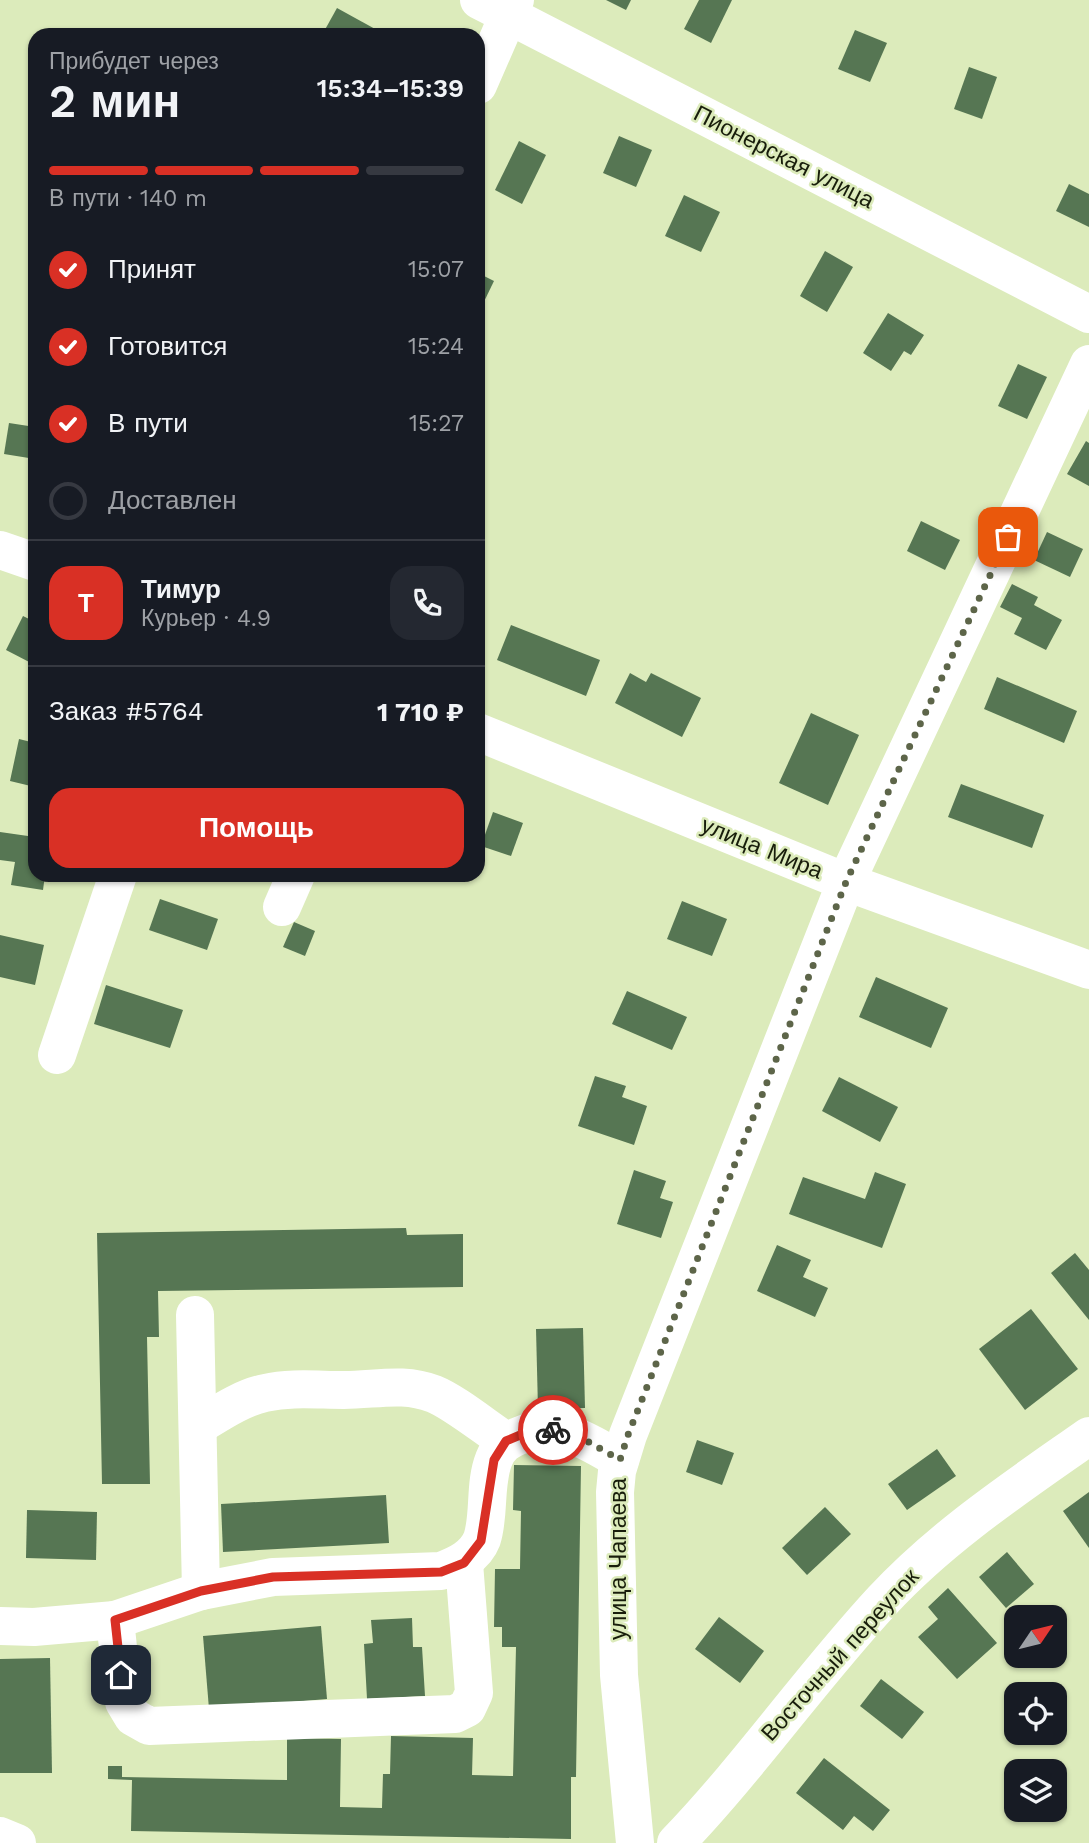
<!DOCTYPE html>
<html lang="ru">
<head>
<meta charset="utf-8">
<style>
  body { margin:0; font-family:"Work Sans",sans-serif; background:#242831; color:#f1f3f6; height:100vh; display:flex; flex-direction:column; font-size:26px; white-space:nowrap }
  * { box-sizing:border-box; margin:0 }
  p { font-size:23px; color:#9ea1a6 }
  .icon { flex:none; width:38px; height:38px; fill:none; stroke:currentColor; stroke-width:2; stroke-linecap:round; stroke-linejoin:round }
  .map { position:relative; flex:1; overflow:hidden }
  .side { position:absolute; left:28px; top:28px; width:457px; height:854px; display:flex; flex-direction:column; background:#171b24; border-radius:21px; box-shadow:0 2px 5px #0004 }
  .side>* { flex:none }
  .needle { width:46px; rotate:55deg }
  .buttons { position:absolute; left:1004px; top:1605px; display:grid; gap:14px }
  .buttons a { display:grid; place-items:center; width:63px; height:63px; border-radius:14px; background:#171b24; box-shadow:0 2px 5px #0004; font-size:35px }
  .pin { position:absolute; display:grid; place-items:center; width:60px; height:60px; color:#fff; margin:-30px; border-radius:14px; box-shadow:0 4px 10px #0006 }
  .courier { position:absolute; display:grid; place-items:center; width:70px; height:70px; margin:-35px; border:5px solid #d93025; border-radius:50%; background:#fff; color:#222; box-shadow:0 2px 9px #0007 }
  .headline em { font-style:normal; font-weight:600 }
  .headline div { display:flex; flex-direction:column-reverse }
  .headline { display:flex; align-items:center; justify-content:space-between; height:119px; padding:0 21px }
  h1 { font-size:46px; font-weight:600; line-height:52px }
  .bar { display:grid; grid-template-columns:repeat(4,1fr); gap:10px 7px; align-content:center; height:84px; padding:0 21px }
  .bar i { height:9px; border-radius:5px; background:#363941 }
  .bar .active { background:#d93025 }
  .bar p { grid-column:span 4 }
  .line { display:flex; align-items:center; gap:18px; padding:0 21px; border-top:2px solid #363941 }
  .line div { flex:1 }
  .round { display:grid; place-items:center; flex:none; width:74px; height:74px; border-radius:21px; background:#242831 }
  ol { padding:0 21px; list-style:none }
  li { display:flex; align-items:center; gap:21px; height:77px }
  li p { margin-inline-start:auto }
  li .icon { padding:7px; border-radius:50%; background:#d93025; color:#fff; stroke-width:4 }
  li:last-child { color:#9ea1a6 }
  li i { width:38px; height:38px; border:4px solid #363941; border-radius:50% }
  .action { display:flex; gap:14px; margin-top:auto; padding:14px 21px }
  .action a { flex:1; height:80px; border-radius:21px; background:#d93025; color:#fff; font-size:28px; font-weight:600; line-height:80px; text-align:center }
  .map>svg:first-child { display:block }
  .building { fill:#567653 }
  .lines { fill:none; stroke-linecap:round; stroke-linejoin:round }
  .minor { stroke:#fff; stroke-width:38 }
  .done { stroke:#5d6549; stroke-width:7; stroke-dasharray:0 12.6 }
  .route { stroke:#d93025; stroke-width:9 }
  .labels { text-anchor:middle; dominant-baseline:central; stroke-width:5; stroke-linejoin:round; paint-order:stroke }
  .street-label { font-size:23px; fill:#181d0b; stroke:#dcebbb }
</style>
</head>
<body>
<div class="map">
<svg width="1089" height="1843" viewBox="0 0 1089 1843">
  <rect width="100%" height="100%" fill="#dcebbb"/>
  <!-- building -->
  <g class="building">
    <polygon points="606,0 631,0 626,10"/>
    <polygon points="699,0 732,0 711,43 684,29"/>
    <polygon points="337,8 386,35 322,35"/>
    <polygon points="855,30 887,43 870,82 838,69"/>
    <polygon points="969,67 997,77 982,119 954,109"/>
    <polygon points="619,136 652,150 636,187 603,173"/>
    <polygon points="519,141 546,155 522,204 495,190"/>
    <polygon points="1069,184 1089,194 1089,227 1056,211"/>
    <polygon points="684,195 720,212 701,252 665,236"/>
    <polygon points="825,251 853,267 827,312 800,296"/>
    <polygon points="478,273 494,281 478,314"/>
    <polygon points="888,313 924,335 911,355 904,351 891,371 863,353"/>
    <polygon points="1018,364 1047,377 1027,419 998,406"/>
    <polygon points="9,423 35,427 35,459 4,454"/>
    <polygon points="1086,441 1089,443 1089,486 1067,474"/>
    <polygon points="921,521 960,540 945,570 907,551"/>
    <polygon points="1047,532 1083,549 1070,577 1034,560"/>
    <polygon points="1012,584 1038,597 1034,605 1062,620 1046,650 1014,634 1022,618 1000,607"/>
    <polygon points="23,616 35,622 35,665 6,650"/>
    <polygon points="511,625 600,660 586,696 497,660"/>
    <polygon points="630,673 646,682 651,673 701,698 682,737 615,703"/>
    <polygon points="997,677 1077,711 1064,743 984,709"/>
    <polygon points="811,713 859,735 828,805 779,783"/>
    <polygon points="19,739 35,743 35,787 10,781"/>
    <polygon points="961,784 1044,815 1032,848 948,817"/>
    <polygon points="493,812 523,823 511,856 481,846"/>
    <polygon points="0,832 35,837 35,875 45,875 43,890 11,885 15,862 0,860"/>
    <polygon points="160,899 218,919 207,950 149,930"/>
    <polygon points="682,901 727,919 712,956 667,939"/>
    <polygon points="294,922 315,931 305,956 283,947"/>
    <polygon points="0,935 44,945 35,985 0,977"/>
    <polygon points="876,977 948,1008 931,1048 859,1017"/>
    <polygon points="106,985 183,1010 170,1048 94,1024"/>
    <polygon points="627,991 687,1017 672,1050 612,1024"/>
    <polygon points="595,1076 626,1086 622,1097 647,1106 634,1145 578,1126"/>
    <polygon points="839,1077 898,1107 880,1142 822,1111"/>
    <polygon points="634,1170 666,1181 660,1198 673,1202 661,1238 617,1224"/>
    <polygon points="875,1172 906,1184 882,1248 789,1214 803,1177 865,1199"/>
    <polygon points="406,1228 407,1235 463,1234 463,1287 158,1291 159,1337 147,1337 150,1484 102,1484 97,1233"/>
    <polygon points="777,1245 811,1260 803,1277 828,1288 815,1317 757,1291"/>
    <polygon points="1075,1253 1089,1270 1089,1320 1051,1273"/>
    <polygon points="1031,1309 1078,1369 1025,1410 979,1349"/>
    <polygon points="583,1328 585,1408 538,1409 536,1329"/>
    <polygon points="697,1440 734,1453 722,1485 686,1472"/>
    <polygon points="937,1449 956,1476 907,1510 888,1484"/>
    <polygon points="514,1465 581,1466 576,1777 571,1777 571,1839 131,1831 132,1780 108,1779 108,1766 122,1766 122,1777 287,1780 287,1738 341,1739 340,1807 382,1808 383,1774 390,1774 391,1736 473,1738 472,1775 513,1776 516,1647 502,1647 502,1627 494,1627 495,1569 520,1569 521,1511 513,1510"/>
    <polygon points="1089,1492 1089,1548 1063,1511"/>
    <polygon points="386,1495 389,1543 223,1552 221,1504"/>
    <polygon points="825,1507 851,1534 807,1575 782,1548"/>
    <polygon points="27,1510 97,1512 96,1560 26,1558"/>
    <polygon points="1007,1552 1034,1584 1006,1608 979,1577"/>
    <polygon points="948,1588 997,1643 957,1679 918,1637 938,1619 928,1607"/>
    <polygon points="719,1617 764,1651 740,1683 695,1649"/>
    <polygon points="412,1618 413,1647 422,1647 425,1696 367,1699 364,1644 373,1643 371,1620"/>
    <polygon points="321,1626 327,1699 209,1709 203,1636"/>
    <polygon points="50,1658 52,1773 0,1773 0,1659"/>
    <polygon points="881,1679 924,1712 902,1739 860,1706"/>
    <polygon points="824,1758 890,1810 873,1831 854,1816 843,1830 796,1793"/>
  </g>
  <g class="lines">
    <!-- minor -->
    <g class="minor">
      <polyline points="479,0 1089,314"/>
      <polyline points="478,85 515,0"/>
      <polyline points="0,550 35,562"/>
      <polyline points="478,732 846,882 1089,970"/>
      <polyline points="282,907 296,875"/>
      <polyline points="57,1055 118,875"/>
      <polyline points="195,1315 201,1591"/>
      <path d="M198 1426C218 1414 241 1398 265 1393 291 1387 317 1390 344 1390 376 1390 403 1382 434 1394 454 1402 486 1428 506 1441"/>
      <polyline points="115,1620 124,1702 133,1717 149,1726 455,1714 467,1708 474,1693 464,1563"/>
      <path d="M0 1626 34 1627 115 1620 201 1591 273 1577 441 1571C457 1565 475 1557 482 1539 490 1514 484 1484 494 1459 499 1446 508 1440 521 1435 557 1420 589 1442 620 1460"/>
      <polyline points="0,1836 17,1843"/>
      <polyline points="635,1843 619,1675 615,1492 617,1471 628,1435 846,882 1089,364"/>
      <path d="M676 1843C749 1767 810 1679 882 1601 942 1536 1018 1486 1089 1436"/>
    </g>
  </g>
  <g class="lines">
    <!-- done -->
    <polyline class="done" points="553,1430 585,1440 620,1460 628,1435 846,882 1008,537"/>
    <!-- route -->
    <polyline class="route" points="121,1675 115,1620 201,1591 273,1577 441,1572 464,1563 481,1541 494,1460 506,1441 532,1430 553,1430"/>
  </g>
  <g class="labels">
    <!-- street labels -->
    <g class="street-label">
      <text transform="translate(784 157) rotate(27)">Пионерская улица</text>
      <text transform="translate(762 848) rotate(22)">улица Мира</text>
      <text transform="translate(618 1559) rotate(-90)">улица Чапаева</text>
      <text transform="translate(840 1655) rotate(-48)">Восточный переулок</text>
    </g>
  </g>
</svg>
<div class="buttons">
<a><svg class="needle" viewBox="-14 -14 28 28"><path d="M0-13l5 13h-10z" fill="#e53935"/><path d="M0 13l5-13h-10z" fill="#9ea1a6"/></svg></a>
<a><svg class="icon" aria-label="locate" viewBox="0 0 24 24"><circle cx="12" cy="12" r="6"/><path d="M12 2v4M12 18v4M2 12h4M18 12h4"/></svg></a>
<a><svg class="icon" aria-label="layers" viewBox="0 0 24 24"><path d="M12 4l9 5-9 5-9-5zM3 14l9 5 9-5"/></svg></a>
</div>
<div class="pin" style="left:1008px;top:537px;background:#ea580c"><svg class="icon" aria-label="bag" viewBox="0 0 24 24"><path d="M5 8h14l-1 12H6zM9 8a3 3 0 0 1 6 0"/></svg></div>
<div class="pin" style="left:121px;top:1675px;background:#1f2937"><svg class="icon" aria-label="home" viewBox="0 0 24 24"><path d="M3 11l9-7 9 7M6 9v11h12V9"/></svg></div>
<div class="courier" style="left:553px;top:1430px"><svg class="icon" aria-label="bike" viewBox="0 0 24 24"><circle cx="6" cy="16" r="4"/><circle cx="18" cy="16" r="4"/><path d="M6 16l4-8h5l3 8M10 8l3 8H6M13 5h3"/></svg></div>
<section class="side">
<div class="headline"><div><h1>2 мин</h1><p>Прибудет через</p></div><em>15:34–15:39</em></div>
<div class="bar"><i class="active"></i><i class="active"></i><i class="active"></i><i></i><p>В пути · 140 m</p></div>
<ol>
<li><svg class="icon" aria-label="check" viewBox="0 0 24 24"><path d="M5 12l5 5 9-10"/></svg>Принят<p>15:07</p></li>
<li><svg class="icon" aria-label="check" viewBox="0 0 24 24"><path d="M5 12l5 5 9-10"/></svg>Готовится<p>15:24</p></li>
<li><svg class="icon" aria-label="check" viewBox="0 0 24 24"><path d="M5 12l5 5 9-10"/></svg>В пути<p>15:27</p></li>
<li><i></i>Доставлен</li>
</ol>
<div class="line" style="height:126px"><b class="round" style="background:#d93025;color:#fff">Т</b><div><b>Тимур</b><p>Курьер · 4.9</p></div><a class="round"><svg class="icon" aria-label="phone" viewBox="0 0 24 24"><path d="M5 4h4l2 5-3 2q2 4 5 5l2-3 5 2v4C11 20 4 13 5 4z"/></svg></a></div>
<div class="line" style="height:91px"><div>Заказ #5764</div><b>1 710 ₽</b></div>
<div class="action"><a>Помощь</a></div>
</section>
</div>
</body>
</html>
